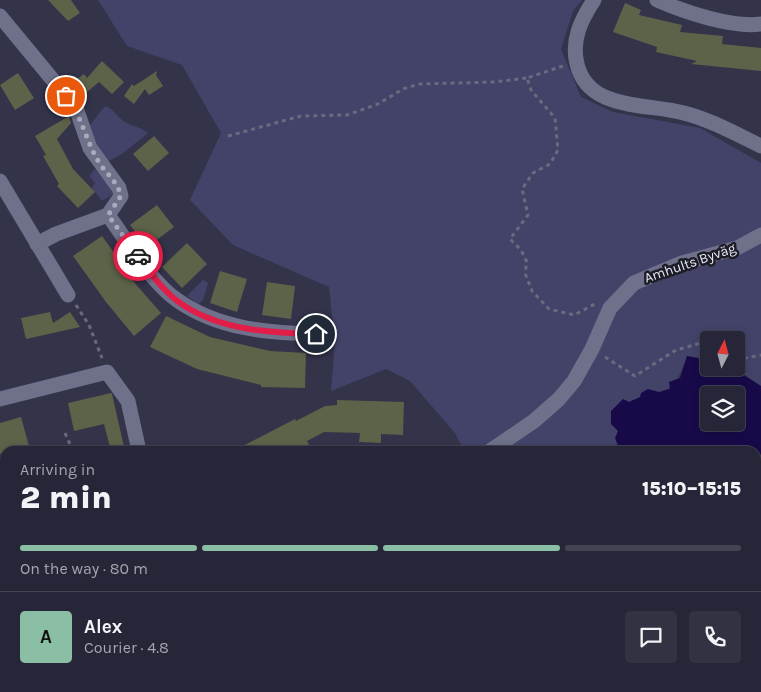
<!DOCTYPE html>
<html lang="en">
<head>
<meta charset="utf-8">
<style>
  body { margin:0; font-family:Karla,sans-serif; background:#323243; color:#f1f3f6; height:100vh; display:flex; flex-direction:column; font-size:19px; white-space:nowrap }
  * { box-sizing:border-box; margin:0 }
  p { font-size:16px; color:#a4a5ae }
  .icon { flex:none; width:28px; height:28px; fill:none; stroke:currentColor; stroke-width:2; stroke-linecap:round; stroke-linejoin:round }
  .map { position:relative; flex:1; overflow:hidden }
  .side { position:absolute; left:0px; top:446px; width:761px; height:246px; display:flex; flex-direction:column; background:#262638; border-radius:15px 15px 0 0; box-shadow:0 2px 8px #0003,0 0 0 1px #424353 }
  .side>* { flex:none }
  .needle { width:32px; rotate:6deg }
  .controls { position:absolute; left:700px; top:331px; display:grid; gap:10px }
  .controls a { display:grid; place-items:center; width:45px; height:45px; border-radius:5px; background:#262638; box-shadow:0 2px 8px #0003,0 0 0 1px #424353; font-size:25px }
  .pin { position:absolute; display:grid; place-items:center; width:42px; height:42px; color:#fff; margin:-21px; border:2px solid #fff; border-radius:50%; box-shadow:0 1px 5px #0007 }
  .courier { position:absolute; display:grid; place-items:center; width:50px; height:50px; margin:-25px; border:4px solid #e11d48; border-radius:50%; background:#fff; color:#222; box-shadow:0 1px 6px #0007 }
  .summary em { font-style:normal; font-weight:800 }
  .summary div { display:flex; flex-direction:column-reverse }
  .summary { display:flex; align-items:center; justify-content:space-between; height:85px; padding:0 20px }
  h1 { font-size:32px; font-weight:800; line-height:38px }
  .bar { display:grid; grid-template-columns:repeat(4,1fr); gap:8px 5px; align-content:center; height:60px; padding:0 20px }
  .bar i { height:6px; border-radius:4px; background:#424353 }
  .bar .current { background:#8abfa5 }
  .bar p { grid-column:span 4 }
  .line { display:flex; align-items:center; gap:12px; padding:0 20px; border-top:1px solid #424353 }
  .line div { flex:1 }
  .round { display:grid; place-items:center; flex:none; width:52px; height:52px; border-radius:5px; background:#323243 }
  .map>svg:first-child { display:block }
  .green { fill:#43436a }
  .water { fill:#180a49; fill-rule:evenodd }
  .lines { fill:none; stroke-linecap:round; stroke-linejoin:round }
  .stream { stroke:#180a49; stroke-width:5 }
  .building { fill:#5d6349 }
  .path { stroke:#6a6a7f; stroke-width:3; stroke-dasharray:4 4; stroke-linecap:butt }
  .lane { stroke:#6f708a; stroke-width:8 }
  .street { stroke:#6f708a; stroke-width:15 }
  .done { stroke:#a9aabc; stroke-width:5; stroke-dasharray:0 9 }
  .route { stroke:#e11d48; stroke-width:6 }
  .labels { text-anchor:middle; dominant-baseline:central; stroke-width:5; stroke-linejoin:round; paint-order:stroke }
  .street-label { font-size:14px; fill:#e9eaf9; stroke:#1c1c26 }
</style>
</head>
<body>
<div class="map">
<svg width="761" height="692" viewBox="0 0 761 692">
  <rect width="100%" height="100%" fill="#33334a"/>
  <!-- green -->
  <g class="green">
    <path d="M98 0H582L573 11 561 49 581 97 613 112 700 128 761 163V386L731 376 729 368H736V340H709V360L687 357C671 401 666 385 629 402L623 399 618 431 620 451H464L455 433 410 381 386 369 331 391 335 343 329 287 233 245 190 200 221 133 182 65 127 46Z"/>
    <path d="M105 106C114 109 117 117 125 122 132 126 140 127 148 133L122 154 107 162 100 155 90 125Z"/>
    <polygon points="95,169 112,188 112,195 102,201 92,188 95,183 89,176"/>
    <polygon points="203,280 208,283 203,300 198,304 187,296"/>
    <polygon points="761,592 761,667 756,669 756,593"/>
    <polygon points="761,673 761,692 724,692 733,688 756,688 756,676"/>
    <polygon points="546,688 587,688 593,692 552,692"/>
    <polygon points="664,688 719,688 709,692 663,692"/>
  </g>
  <!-- water -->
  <path class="water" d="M687 356 709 360V368H729L731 376 741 373 761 386V592L756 593V451H620L615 438 618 431 611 424V411L623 399 629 402 640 397 641 393 648 389 659 392 670 389 669 382 680 378ZM709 395H736V422H709Z"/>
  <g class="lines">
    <!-- stream -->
    <polyline class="stream" points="662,692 662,688"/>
  </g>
  <!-- building -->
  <g class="building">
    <polygon points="48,0 71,0 80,13 68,21"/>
    <polygon points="625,3 641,10 639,15 682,25 680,32 723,36 722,44 761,48 761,71 691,64 697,61 656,52 657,47 613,32"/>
    <polygon points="102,61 124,82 112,94 99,82 80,98 69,85 84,74 87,78"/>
    <polygon points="157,71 156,75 163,86 149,95 145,89 134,104 124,96 132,84 134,86"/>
    <polygon points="18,73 34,98 15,110 0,85"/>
    <polygon points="69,116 71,123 57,139 73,169 95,192 78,208 57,186 59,184 43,156 46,155 35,136"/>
    <polygon points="154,136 169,153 148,171 133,154"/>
    <polygon points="157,205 174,227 147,247 130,225"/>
    <polygon points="102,236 128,272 126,273 161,313 134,336 106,302 73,256"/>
    <polygon points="187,243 207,264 182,288 162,267"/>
    <polygon points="220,271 247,279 237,312 210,303"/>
    <polygon points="267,282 295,286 291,319 262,315"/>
    <polygon points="50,312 53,323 70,312 80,327 26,339 21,318"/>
    <polygon points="166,316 210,337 270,351 306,353 305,388 261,387 261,385 197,369 150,347"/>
    <polygon points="111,393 112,394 125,451 111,451 104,424 74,431 68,403"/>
    <polygon points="337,400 404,402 403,435 381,434 381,443 359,442 360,433 324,432 307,441 312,451 233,451 295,419 296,421 325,406 337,405"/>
    <polygon points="21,417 29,446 0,454 0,423"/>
  </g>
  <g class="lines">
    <!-- path -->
    <g class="path">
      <polyline points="563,66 527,78 531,90 555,118 558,150 550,164 533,173 522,189 528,215 510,239 521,250 527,262 525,273 532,291 549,309 574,315 595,304"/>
      <polyline points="228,136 301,116 347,115 378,104 403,89 419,84 494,82 527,78"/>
      <polyline points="76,305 89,325 102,358"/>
      <polyline points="605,357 635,376 676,350 701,343 709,348"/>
      <polyline points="736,360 761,355"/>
      <polyline points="65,433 73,451"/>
      <polyline points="0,528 5,527"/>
      <polyline points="756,672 761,670"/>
      <polyline points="170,688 171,692"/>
      <polyline points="263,688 265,692"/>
      <polyline points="385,688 386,692"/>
      <polyline points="594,688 599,692"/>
      <polyline points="504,692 507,688"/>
      <polyline points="659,692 659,688"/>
      <polyline points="717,692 727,688"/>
    </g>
    <!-- lane -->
    <g class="lane">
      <polyline points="20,688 21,692"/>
      <polyline points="184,688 185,692"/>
    </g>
    <!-- street -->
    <g class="street">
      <path d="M594 0C581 20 571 40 577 64 588 111 647 103 684 113 711 120 736 134 761 146"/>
      <path d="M657 0C684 12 732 28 761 24"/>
      <polyline points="0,16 76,108 90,148 119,188 121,196 108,215 56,234 37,244"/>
      <polyline points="0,181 68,295"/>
      <path d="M108 215C127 241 151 282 177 300 218 329 268 333 316 334"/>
      <polyline points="0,399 107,372 128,401 139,451"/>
      <polyline points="490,451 534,421 559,399 574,381 592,349 610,308 634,283 682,263 737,248 761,235"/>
      <polyline points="0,561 5,591"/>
      <polyline points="0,663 5,662"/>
    </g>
  </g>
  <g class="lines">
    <!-- done -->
    <path class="done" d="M66 96C82 116 86 142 100 164 108 175 118 183 121 196L108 215 138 256"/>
    <!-- route -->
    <path class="route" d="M138 256C149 271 161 288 176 300 215 330 269 333 316 334"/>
  </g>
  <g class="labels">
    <!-- street labels -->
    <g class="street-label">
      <text transform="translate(690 263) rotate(-19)">Amhults Byväg</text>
    </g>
  </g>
</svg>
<div class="controls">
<a><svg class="needle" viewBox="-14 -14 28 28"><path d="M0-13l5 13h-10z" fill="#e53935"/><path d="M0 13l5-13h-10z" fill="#a4a5ae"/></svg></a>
<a><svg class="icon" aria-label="layers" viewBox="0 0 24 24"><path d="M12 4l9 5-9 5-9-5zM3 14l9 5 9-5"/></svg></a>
</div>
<div class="pin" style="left:66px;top:96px;background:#ea580c"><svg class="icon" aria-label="bag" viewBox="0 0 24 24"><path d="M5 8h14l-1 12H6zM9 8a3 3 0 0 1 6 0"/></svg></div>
<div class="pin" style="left:316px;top:334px;background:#1f2937"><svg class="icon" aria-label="home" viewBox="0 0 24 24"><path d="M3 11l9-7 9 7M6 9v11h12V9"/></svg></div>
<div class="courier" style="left:138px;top:256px"><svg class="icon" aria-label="car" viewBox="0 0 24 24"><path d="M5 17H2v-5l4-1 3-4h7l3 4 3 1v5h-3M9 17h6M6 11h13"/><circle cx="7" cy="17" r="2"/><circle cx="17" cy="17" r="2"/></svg></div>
<section class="side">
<div class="summary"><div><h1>2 min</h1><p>Arriving in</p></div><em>15:10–15:15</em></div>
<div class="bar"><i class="current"></i><i class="current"></i><i class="current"></i><i></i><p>On the way · 80 m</p></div>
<div class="line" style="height:90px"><b class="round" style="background:#8abfa5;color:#111">A</b><div><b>Alex</b><p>Courier · 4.8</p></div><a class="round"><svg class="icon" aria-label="chat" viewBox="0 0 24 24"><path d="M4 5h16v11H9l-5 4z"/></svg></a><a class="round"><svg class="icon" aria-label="phone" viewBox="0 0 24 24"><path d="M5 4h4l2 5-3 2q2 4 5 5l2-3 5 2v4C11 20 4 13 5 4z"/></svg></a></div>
</section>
</div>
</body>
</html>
